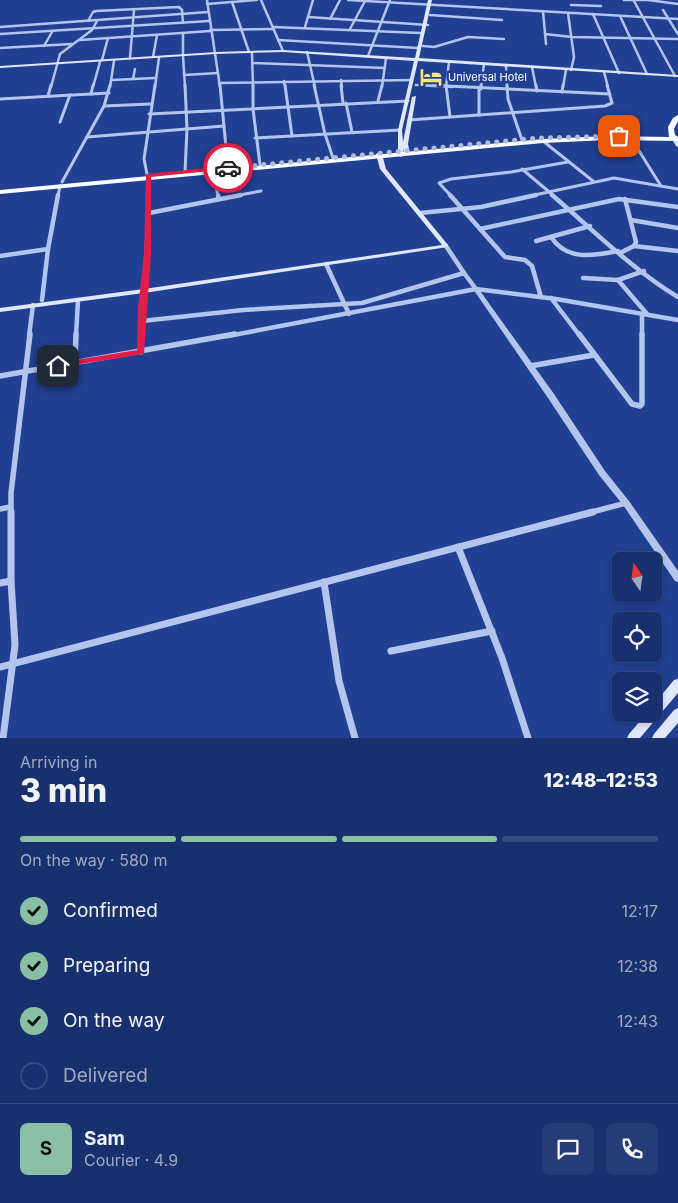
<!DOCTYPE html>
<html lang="en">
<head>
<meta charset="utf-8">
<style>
  body { margin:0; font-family:Inter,sans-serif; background:#263c76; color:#f1f3f6; height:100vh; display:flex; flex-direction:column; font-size:19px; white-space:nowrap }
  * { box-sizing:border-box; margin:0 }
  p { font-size:16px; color:#9fa9c2 }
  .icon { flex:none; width:28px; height:28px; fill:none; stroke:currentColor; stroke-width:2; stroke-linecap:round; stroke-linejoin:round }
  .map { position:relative; height:738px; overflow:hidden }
  .details { display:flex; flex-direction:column; background:#19306e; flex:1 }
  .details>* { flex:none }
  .needle { width:32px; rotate:347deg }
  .tools { position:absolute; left:612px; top:552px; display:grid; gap:10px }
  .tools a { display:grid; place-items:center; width:50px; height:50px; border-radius:8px; background:#19306e; box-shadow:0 2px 8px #0003,0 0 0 1px #374b81; font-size:25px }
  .pin { position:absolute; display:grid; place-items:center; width:42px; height:42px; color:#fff; margin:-21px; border-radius:10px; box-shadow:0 2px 8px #0006 }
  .courier { position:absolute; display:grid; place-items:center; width:50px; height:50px; margin:-25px; border:4px solid #e11d48; border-radius:50%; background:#fff; color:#222; box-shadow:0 1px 6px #0007 }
  .summary em { font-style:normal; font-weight:800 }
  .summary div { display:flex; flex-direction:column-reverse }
  .summary { display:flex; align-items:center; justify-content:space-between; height:85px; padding:0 20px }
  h1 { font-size:32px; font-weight:800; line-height:38px }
  .bar { display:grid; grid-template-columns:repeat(4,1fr); gap:8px 5px; align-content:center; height:60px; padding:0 20px }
  .bar i { height:6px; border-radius:4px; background:#374b81 }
  .bar .active { background:#8abfa5 }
  .bar p { grid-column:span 4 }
  .line { display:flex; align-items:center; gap:12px; padding:0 20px; border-top:1px solid #374b81 }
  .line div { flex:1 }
  .round { display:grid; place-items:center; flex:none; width:52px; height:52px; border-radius:8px; background:#263c76 }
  ol { padding:0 20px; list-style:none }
  li { display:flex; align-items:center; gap:15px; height:55px }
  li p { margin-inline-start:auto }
  li .icon { padding:5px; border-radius:50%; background:#8abfa5; color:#111; stroke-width:4 }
  li:last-child { color:#9fa9c2 }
  li i { width:28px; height:28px; border:2px solid #374b81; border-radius:50% }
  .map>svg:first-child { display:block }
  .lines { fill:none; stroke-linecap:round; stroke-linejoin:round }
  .minor-far4 { stroke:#b3c4ed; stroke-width:2.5 }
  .minor-far3 { stroke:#b3c4ed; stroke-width:3 }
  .minor-far2 { stroke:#b3c4ed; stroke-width:4.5 }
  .minor-far1 { stroke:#b3c4ed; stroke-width:5.5 }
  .minor { stroke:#b3c4ed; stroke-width:7 }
  .tertiary { fill:#b3c4ed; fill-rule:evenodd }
  .secondary { fill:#e0e7fa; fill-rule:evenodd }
  .trunk { fill:#fcfdff; fill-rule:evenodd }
  .route { fill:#e11d48 }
  .done { stroke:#b1bcd9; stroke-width:5; stroke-dasharray:0 9 }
  .labels { text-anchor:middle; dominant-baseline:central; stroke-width:5; stroke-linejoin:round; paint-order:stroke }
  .far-poi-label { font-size:11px; fill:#fff; stroke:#214092; text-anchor:start }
</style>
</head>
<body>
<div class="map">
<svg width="678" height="738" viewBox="0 0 678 738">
  <rect width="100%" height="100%" fill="#214092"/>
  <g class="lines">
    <!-- minor-far4 -->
    <g class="minor-far4">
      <polyline points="207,0 220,87"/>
      <polyline points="261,0 283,51"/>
      <polyline points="348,0 678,19"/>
      <polyline points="624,0 648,0"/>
      <polyline points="648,0 678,4"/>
      <polyline points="634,1 675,76"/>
      <polyline points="232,2 249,52"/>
      <polyline points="207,4 257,0"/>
      <polyline points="571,5 601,6"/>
      <polyline points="663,10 678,34"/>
      <polyline points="543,11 546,44"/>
      <polyline points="568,13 574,57 571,70"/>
      <polyline points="593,14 619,73"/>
      <polyline points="430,15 502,20"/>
      <polyline points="620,16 647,74"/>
      <polyline points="308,17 428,25"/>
      <polyline points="330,19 340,0"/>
      <polyline points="88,21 93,12 96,11 179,7 182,10 183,23"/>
      <polyline points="0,27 208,12"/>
      <polyline points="273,27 421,33"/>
      <polyline points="305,27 313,0"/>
      <polyline points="350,29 365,1"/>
      <polyline points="210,30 274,29"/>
      <polyline points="183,33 183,55"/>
      <polyline points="0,34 209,21"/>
      <polyline points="545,34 572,37 678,39"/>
      <polyline points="80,40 210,31"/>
      <polyline points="278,40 418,48"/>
      <polyline points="44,46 52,32"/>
      <polyline points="423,46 434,47 468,37 504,39"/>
      <polyline points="0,48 72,44"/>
      <polyline points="307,52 315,87"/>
      <polyline points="252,53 253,87"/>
      <polyline points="183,56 185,87"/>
      <polyline points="368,56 390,0"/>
      <polyline points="153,57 157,35"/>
      <polyline points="130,58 134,10"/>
      <polyline points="102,60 108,38"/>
      <polyline points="252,63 385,68"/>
      <polyline points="506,65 507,87"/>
      <polyline points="532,67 536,87"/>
      <polyline points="604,72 608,87"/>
      <polyline points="184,75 218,73"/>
      <polyline points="133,79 135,69"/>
      <polyline points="112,80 155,78"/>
      <polyline points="341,80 342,87"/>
      <polyline points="284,81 285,87"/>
      <polyline points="219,83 412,80"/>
      <polyline points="416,85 453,87"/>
      <polyline points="51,87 60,54 92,30 97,21"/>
      <polyline points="93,87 100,62"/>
      <polyline points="110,87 114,61"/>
      <polyline points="155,87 159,58"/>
      <polyline points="382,87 386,58"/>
      <polyline points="446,87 449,62"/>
      <polyline points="481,87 484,64"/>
      <polyline points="563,87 566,70"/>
    </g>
    <!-- minor-far3 -->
    <g class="minor-far3">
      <polyline points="185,85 187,129 185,172"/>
      <polyline points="220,85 228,168"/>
      <polyline points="253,85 253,109 260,165"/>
      <polyline points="285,85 292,136"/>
      <polyline points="314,85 325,134 333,158"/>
      <polyline points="341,85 343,103"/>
      <polyline points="426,85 610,94"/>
      <polyline points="446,85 450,117"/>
      <polyline points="507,85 508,99 522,140"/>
      <polyline points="536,85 537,91"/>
      <polyline points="479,89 479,115"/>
      <polyline points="481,89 481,85"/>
      <polyline points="562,92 563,85"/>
      <polyline points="91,94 93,85"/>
      <polyline points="48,96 51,85"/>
      <polyline points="0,99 109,93"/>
      <polyline points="378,101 382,85"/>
      <polyline points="346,103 352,132"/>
      <polyline points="104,106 150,104"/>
      <polyline points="149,114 408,101"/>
      <polyline points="409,120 605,106 612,103 607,85"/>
      <polyline points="60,122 70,95"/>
      <polyline points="87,137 224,126"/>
      <polyline points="255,138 400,130"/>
      <polyline points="543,141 593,181"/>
      <polyline points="636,146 661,186"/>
      <polyline points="522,169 554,196"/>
      <polyline points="213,173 218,196"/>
      <polyline points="62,182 104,106 110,85"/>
      <polyline points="58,196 60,186"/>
      <polyline points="149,196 148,179 144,159 155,85"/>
      <polyline points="234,196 261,191"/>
      <polyline points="451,196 439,183 451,179 511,172 568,162"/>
      <polyline points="530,196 614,178 678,189"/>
    </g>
    <!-- minor-far2 -->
    <g class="minor-far2">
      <polyline points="218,195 219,199"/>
      <polyline points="450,195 505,257 525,260 532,266 541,297"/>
      <path d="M552 195C591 228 634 271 678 297"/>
      <polyline points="149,213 241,195"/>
      <polyline points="420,213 481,207 536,195"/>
      <polyline points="631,220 678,228"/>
      <polyline points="480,229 619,199 678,207"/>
      <path d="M551 237C567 261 593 256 618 251"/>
      <polyline points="536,241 590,226"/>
      <polyline points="634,246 678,251"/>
      <polyline points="620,253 634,246 636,242 625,199"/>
      <polyline points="0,256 48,249"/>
      <polyline points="326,264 349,314"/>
      <polyline points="644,271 618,280 647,314"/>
      <polyline points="464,273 476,289"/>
      <polyline points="583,278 618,280"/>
      <polyline points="551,298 580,336"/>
      <polyline points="42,300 48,249 58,195"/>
      <polyline points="642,314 642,336"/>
      <polyline points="142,321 243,310 362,303 464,273 446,246"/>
      <polyline points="29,336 33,305"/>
      <polyline points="76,336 78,300"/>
      <path d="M141 336C142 288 150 242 148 195"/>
      <polyline points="228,336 476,289 556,299 678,320"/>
    </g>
    <!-- minor-far1 -->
    <g class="minor-far1">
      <polyline points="579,334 632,404 640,406 642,404 642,334"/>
      <polyline points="141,352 141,334"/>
      <polyline points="75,363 76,334"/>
      <polyline points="530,366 594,355"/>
      <polyline points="0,376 235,334"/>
      <polyline points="0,509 10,507"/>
      <polyline points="11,513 11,493 30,334"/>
      <polyline points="588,513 626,503"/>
    </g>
    <!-- minor -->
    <g class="minor">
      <polyline points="458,547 502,658 528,738"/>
      <polyline points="324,582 339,681 355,738"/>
      <polyline points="0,583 11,581"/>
      <polyline points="391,651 492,631"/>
      <polyline points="0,667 593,512"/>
      <polyline points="3,738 15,645 11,581 11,512"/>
    </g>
    <!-- tertiary -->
    <polygon class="tertiary" points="476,287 478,288 554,394 605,471 629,501 678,571 678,582 675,581 623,505 599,475 548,398 473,289"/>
    <!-- secondary -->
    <g class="secondary">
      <polygon points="428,0 432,0 419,58 678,75 678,77 418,61 402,130 403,142 412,97 416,96 408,144 410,154 405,155 403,148 404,155 401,157 398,155 398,130 414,61 283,52 216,54 0,68 0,66 216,52 283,50 415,58"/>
      <polygon points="672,138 676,139 678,141 678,147 676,146 672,139"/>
      <polygon points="379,152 382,154 386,169 448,245 448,247 144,293 0,312 0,308 144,289 442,245 380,169 376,154"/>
      <polygon points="678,679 678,693 640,738 627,738 629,734 646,714 654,714 654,704 674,680"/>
      <polygon points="678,708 678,723 665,738 652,738 654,734 674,710"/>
    </g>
    <!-- trunk -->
    <polygon class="trunk" points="678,115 678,121 674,129 675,135 678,137 678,141 608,140 543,143 0,194 0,190 543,139 608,136 669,137 668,127 673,118"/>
  </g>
  <!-- route -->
  <polygon class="route" points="228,166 230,169 151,177 151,254 144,354 55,368 54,366 58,363 137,350 138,308 144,254 146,174"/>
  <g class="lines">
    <!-- done -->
    <polyline class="done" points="228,168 537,138 619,136"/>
  </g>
  <!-- icons -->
  <defs>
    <g id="hotel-bare" transform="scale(1.725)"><path d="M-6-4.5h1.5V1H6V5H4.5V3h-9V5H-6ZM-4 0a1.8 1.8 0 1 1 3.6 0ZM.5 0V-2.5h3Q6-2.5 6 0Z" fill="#f9e875" stroke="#214092" stroke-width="2.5" paint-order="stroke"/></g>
  </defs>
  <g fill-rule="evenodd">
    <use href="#hotel-bare" x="431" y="77"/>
  </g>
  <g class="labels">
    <!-- far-poi labels -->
    <g class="far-poi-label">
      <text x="448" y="77">Universal Hotel</text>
    </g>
  </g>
</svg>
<div class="tools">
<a><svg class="needle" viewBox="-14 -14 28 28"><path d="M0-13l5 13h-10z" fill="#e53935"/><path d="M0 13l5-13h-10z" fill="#9fa9c2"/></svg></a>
<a><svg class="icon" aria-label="locate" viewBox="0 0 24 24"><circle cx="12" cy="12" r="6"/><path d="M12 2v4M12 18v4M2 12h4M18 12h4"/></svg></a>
<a><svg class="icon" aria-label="layers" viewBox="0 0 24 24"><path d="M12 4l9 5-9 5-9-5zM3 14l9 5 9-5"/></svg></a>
</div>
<div class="pin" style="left:619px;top:136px;background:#ea580c"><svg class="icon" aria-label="bag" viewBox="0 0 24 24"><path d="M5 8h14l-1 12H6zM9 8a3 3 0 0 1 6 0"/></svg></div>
<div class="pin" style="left:58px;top:366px;background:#1f2937"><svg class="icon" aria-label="home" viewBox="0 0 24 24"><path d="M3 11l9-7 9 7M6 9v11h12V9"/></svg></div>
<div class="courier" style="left:228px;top:168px"><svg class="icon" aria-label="car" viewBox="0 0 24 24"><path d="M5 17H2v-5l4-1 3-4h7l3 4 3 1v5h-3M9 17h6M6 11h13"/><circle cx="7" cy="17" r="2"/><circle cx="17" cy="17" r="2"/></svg></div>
</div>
<section class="details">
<div class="summary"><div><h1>3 min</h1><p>Arriving in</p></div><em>12:48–12:53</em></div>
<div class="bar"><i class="active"></i><i class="active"></i><i class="active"></i><i></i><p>On the way · 580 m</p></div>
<ol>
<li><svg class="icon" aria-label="check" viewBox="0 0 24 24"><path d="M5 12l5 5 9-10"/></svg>Confirmed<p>12:17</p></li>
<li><svg class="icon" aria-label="check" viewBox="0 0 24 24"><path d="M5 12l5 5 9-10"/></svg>Preparing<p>12:38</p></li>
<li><svg class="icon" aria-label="check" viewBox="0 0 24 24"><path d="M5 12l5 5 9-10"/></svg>On the way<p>12:43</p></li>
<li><i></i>Delivered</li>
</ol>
<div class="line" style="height:90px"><b class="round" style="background:#8abfa5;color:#111">S</b><div><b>Sam</b><p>Courier · 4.9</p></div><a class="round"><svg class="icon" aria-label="chat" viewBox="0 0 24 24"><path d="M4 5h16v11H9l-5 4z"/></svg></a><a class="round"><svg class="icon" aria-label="phone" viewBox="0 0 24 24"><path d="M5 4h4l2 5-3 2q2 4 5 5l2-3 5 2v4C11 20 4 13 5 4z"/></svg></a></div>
</section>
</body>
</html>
